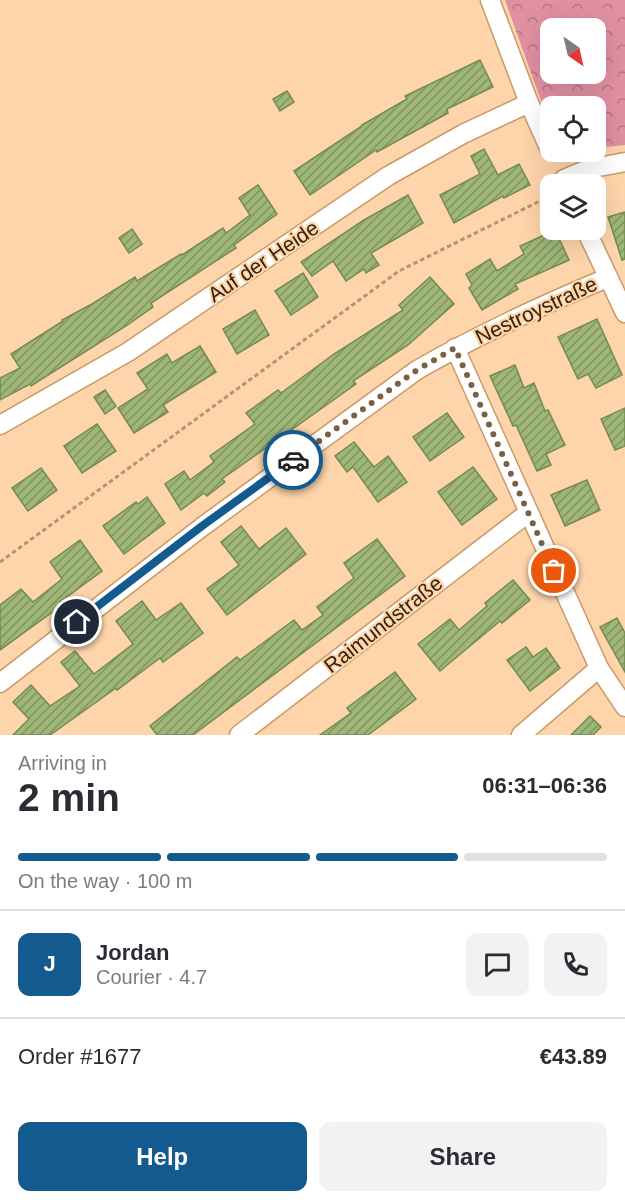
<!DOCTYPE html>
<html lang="en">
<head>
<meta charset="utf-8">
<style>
  body { margin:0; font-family:Arial,sans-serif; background:#f2f2f3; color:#2b2b33; height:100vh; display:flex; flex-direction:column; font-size:22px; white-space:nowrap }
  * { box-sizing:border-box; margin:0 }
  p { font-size:20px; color:#7c7c81 }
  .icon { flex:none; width:33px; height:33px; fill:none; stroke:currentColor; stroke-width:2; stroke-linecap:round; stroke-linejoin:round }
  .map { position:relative; height:735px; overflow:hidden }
  .panel { display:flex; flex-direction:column; background:#fff; flex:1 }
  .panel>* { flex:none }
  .needle { width:39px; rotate:146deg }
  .buttons { position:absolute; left:540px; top:18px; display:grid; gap:12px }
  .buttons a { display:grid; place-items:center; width:66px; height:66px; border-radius:12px; background:#fff; box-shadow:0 6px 24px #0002; font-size:30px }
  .pin { position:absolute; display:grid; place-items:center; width:51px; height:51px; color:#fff; margin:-26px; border:3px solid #fff; border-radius:50%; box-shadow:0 2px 6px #0007 }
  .courier { position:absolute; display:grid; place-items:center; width:60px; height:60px; margin:-30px; border:4px solid #135b8f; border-radius:50%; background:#fff; color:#222; box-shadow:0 2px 8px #0007 }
  .head em { font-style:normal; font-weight:800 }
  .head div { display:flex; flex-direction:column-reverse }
  .head { display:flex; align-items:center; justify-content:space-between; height:102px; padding:0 18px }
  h1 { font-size:39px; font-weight:800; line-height:45px }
  .bar { display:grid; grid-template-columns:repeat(4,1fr); gap:9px 6px; align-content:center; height:72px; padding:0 18px }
  .bar i { height:8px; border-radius:4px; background:#e1e1e2 }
  .bar .on { background:#135b8f }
  .bar p { grid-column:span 4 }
  .line { display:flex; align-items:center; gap:15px; padding:0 18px; border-top:2px solid #e1e1e2 }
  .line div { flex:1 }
  .round { display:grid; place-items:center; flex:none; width:63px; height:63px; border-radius:12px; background:#f2f2f3 }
  .cta { display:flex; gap:12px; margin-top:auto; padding:12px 18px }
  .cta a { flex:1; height:69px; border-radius:12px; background:#135b8f; color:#fff; font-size:24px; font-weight:800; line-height:69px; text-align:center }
  .cta a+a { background:#f2f2f3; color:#2b2b33 }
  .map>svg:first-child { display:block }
  .forest { fill:url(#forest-crowns); fill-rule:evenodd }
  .building { fill:url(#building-hatch); stroke:#748b4e; stroke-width:1.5 }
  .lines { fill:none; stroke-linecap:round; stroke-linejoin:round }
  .street-casing { stroke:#cb9966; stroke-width:21 }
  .path { stroke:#b69472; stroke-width:3; stroke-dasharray:4.5 3; stroke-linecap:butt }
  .street { stroke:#fff; stroke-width:18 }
  .done { stroke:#7c6044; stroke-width:6; stroke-dasharray:0 10.8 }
  .route { stroke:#135b8f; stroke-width:8 }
  .labels { text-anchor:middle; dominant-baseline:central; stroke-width:4.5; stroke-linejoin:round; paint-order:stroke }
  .street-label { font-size:21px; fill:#36220d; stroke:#fed4aa }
</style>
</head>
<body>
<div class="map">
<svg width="625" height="735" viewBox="0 0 625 735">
  <defs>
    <pattern id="forest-crowns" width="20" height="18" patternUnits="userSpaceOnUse" patternTransform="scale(1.5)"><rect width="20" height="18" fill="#e090a1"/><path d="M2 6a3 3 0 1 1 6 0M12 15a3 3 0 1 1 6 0" fill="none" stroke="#b67582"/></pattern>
    <pattern id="building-hatch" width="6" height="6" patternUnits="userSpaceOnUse" patternTransform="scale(1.5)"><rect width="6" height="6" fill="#9eb778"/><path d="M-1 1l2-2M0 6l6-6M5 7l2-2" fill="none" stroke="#829461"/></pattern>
  </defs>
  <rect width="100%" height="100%" fill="#fed4aa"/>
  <!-- forest -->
  <path class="forest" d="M505 0H625V145L596 148V106H550V126ZM550 28H596V74H550Z"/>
  <!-- building -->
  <g class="building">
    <polygon points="480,60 493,87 447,109 448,113 377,152 376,150 310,195 294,171 362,126 362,125 407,99 405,96"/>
    <polygon points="287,91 294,102 280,111 273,99"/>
    <polygon points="484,149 498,175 519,164 530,185 504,198 503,196 454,223 440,195 480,174 471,156"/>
    <polygon points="258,185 277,214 234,245 236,248 151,303 153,307 126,326 31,386 30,384 0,400 0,378 20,368 11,354 63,321 62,320 92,304 135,277 137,281 181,254 182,255 223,228 226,233 250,215 239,198"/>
    <polygon points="408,195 423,223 371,253 379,265 366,273 364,269 346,281 333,261 312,276 301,262 364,220"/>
    <polygon points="625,212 625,259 622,260 608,217"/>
    <polygon points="132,229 142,244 129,253 119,238"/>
    <polygon points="555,230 569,260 515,284 518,289 482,310 469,288 472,285 466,274 490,259 497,271 524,254 520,246"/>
    <polygon points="303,273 318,297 291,315 275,291"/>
    <polygon points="430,277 454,304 408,345 353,381 356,384 222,479 225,482 207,496 204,493 181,510 165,484 184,471 190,480 214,462 210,456 255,424 246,413 278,390 281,393 334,354 403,310 399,305"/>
    <polygon points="255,310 269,335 237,354 223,329"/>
    <polygon points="597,319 622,375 596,388 588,374 578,379 558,337"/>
    <polygon points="200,346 216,372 163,405 168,412 134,433 118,408 148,389 137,373 167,354 172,363"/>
    <polygon points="515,365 524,388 534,383 545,411 548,410 565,445 546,454 551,465 537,471 516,425 513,426 490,376"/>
    <polygon points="105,390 116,406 105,414 94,397"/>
    <polygon points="625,408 625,446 615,450 601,419"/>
    <polygon points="447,413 464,437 430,461 413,437"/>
    <polygon points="97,424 116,451 82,473 64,446"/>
    <polygon points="354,442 374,467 388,456 407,482 378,502 353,467 347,472 335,456"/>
    <polygon points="473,467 497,499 462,525 438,492"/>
    <polygon points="41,468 57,490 28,511 12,488"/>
    <polygon points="587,480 600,510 565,526 551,495"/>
    <polygon points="147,497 165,523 124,554 103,526 136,502 138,504"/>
    <polygon points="241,526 259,549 286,528 306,554 227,615 207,589 239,565 221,542"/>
    <polygon points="377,539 405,576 193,735 157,735 150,726 237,657 240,660 294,620 302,630 323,615 317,607 354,578 344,563"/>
    <polygon points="80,540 102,571 60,602 62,605 0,650 0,605 21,589 33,602 62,579 50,562"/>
    <polygon points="513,580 530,600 502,623 500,621 440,671 418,644 450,619 459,630 487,606 485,603"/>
    <polygon points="142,601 156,620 181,603 203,633 163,662 160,658 117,690 116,688 50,735 13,735 29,719 13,702 31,685 50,706 80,686 61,662 75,651 94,674 133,644 116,621"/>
    <polygon points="617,618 625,633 625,672 600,627"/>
    <polygon points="526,647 533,657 546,648 560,668 530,691 507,660"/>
    <polygon points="395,672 416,699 368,735 320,735 351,713 347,708"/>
    <polygon points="590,716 601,727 593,735 571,735"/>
  </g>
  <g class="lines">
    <!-- street casing -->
    <g class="street-casing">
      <g id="street">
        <polyline points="490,0 529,103 550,150"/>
        <polyline points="564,179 588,169 625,162"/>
        <polyline points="586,230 625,313"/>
        <polyline points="455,348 599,668 625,707"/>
        <polyline points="0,425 128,352 388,176 463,134 529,103"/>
        <path d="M0 683 202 527 417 370C478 335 542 305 607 278"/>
        <polyline points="239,735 528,513"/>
        <polyline points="521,735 599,668"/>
      </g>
    </g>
    <!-- path -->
    <polyline class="path" points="0,562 399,271 550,196"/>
    <!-- street -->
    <use href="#street" class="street"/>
  </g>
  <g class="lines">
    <!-- done -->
    <polyline class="done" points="293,460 417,370 455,348 554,571"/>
    <!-- route -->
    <polyline class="route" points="77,622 202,526 293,460"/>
  </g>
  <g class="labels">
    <!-- street labels -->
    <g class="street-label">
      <text transform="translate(263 261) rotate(-34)">Auf der Heide</text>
      <text transform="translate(536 310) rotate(-25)">Nestroystraße</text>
      <text transform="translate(383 624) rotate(-38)">Raimundstraße</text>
    </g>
  </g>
</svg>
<div class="buttons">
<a><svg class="needle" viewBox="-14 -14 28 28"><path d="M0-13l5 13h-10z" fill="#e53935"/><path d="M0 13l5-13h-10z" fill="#7c7c81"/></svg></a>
<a><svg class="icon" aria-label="locate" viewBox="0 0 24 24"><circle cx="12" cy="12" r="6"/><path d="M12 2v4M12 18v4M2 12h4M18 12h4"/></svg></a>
<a><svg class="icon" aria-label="layers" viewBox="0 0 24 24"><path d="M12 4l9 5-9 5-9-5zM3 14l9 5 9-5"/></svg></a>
</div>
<div class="pin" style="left:554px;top:571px;background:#ea580c"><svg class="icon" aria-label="bag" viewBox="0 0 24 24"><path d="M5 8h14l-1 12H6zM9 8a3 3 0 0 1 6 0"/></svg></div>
<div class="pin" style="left:77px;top:622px;background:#1f2937"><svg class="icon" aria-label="home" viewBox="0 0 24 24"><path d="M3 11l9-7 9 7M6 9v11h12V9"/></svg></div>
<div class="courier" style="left:293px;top:460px"><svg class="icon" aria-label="car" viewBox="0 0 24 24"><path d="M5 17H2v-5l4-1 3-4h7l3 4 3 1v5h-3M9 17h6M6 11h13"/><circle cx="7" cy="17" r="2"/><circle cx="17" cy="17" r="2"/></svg></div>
</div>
<section class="panel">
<div class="head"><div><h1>2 min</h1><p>Arriving in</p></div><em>06:31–06:36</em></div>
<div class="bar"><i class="on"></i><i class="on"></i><i class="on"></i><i></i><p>On the way · 100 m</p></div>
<div class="line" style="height:108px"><b class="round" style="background:#135b8f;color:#fff">J</b><div><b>Jordan</b><p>Courier · 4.7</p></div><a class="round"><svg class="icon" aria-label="chat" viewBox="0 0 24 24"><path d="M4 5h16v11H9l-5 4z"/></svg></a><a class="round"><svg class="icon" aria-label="phone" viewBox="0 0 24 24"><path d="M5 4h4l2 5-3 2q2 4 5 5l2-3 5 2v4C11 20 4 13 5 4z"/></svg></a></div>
<div class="line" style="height:78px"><div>Order #1677</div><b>€43.89</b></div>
<div class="cta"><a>Help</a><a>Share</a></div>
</section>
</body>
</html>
